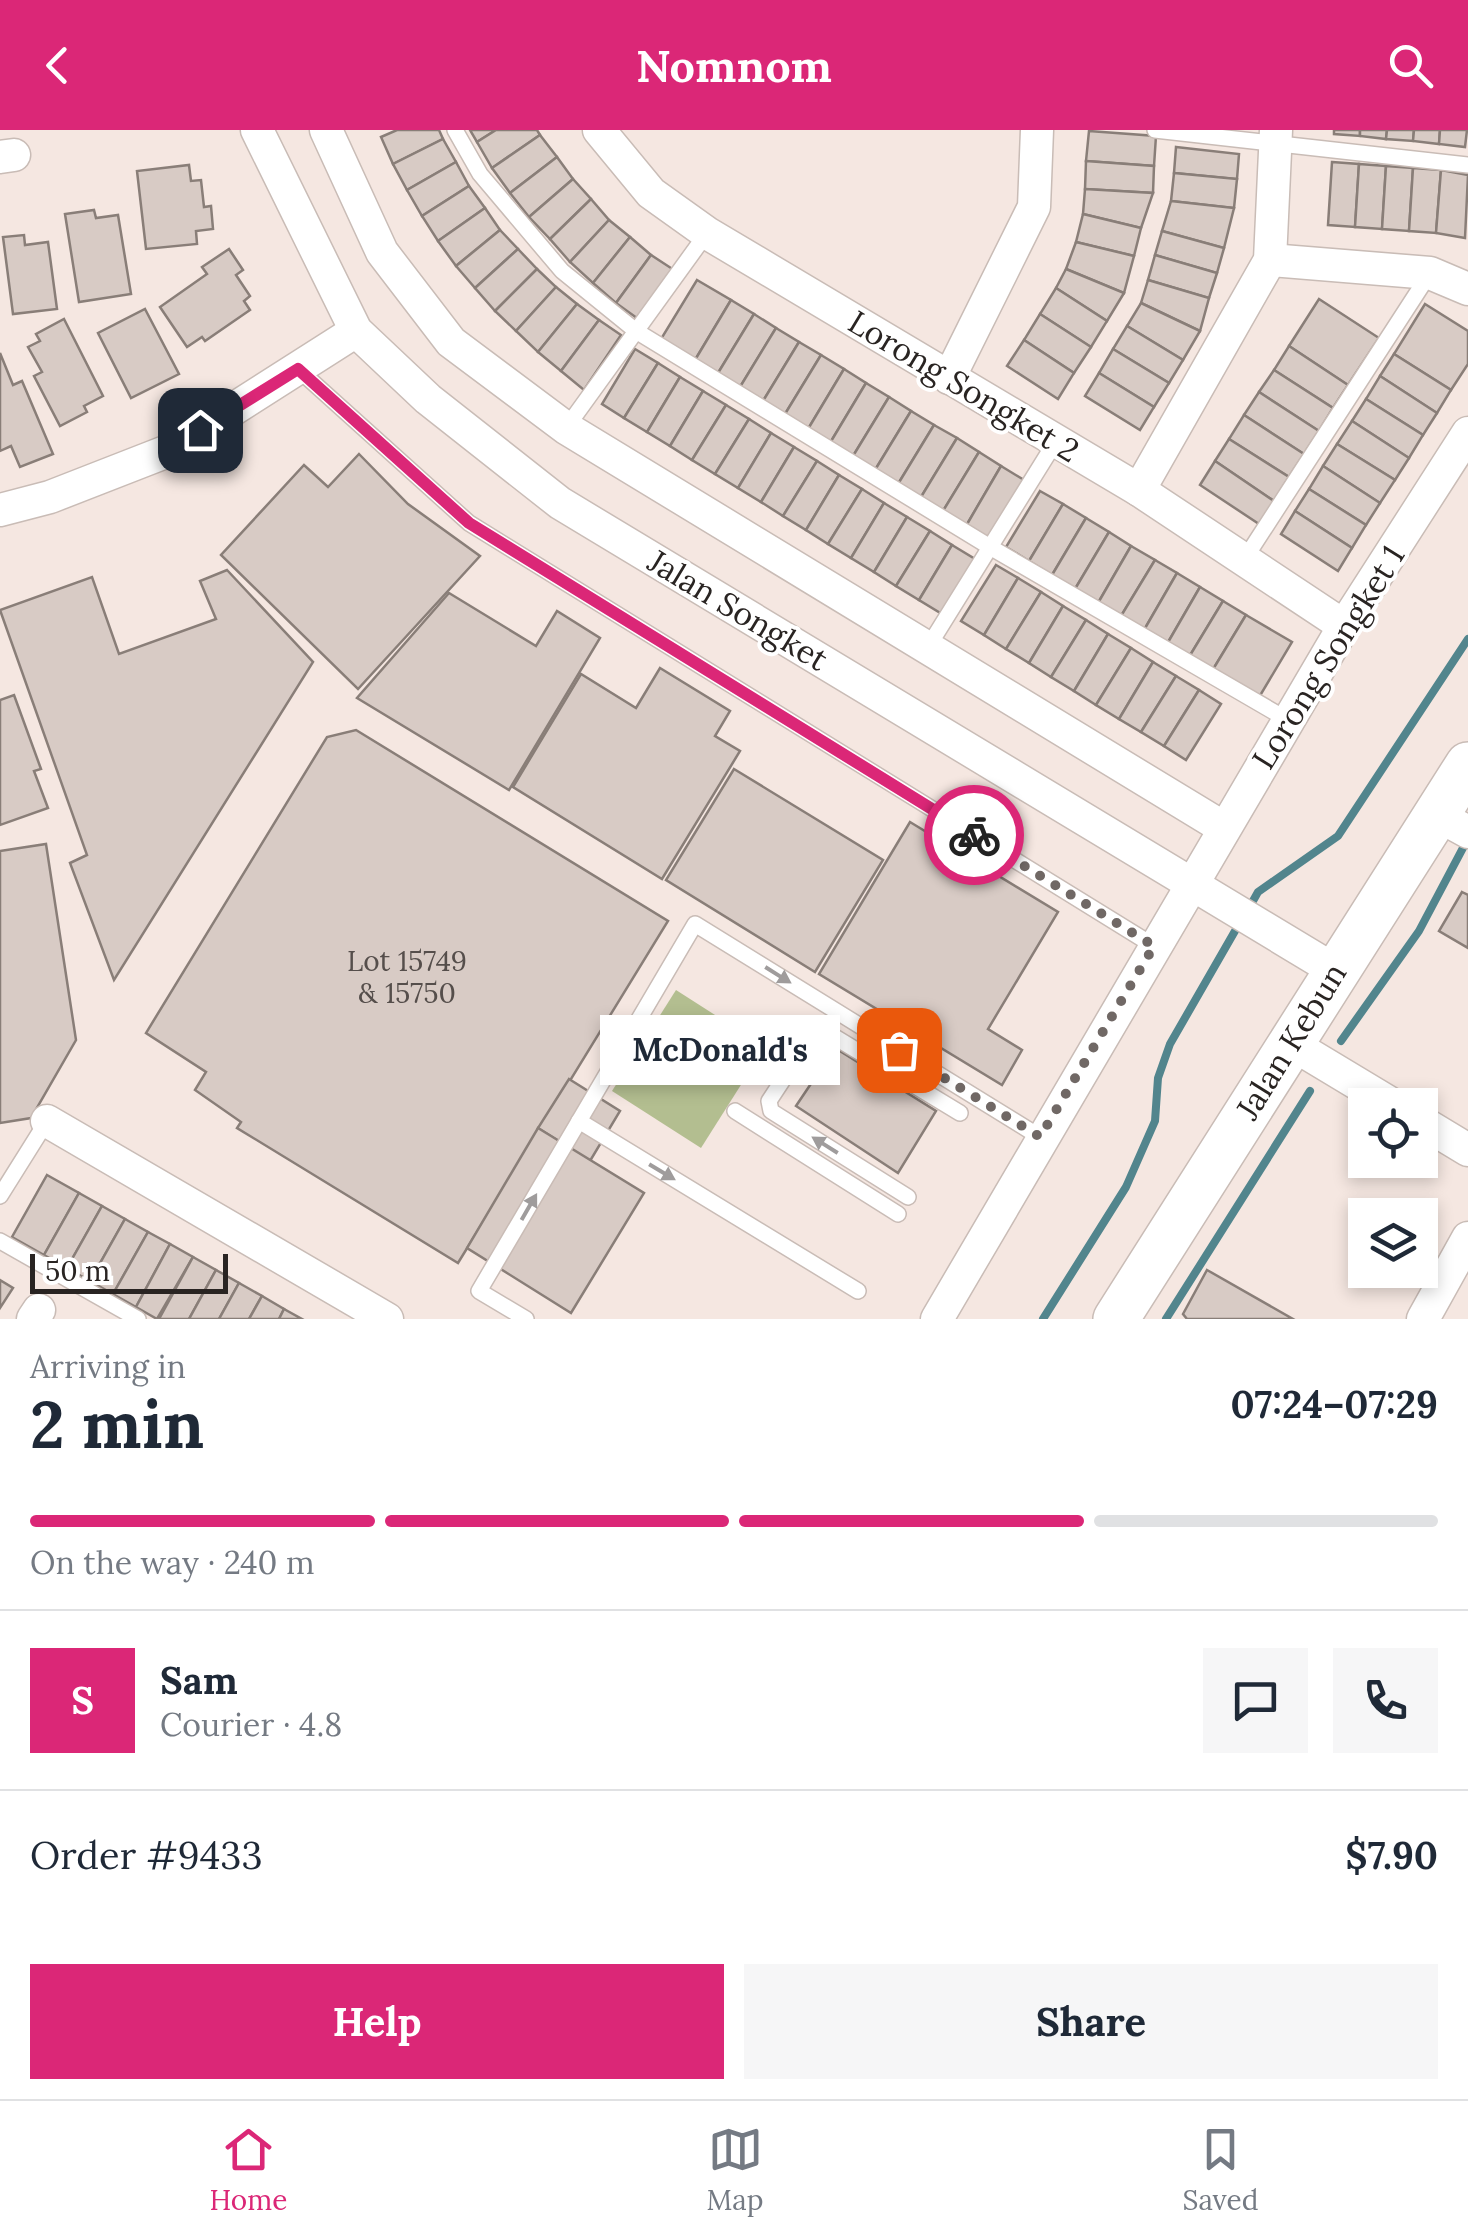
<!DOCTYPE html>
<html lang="en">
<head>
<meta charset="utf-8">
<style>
  body { margin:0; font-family:Lora,serif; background:#f6f6f7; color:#1f2937; height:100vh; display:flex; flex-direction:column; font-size:38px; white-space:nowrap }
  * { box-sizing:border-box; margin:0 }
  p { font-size:32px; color:#747a83 }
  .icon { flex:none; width:55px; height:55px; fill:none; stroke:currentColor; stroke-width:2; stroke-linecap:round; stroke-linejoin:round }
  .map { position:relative; height:1189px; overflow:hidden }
  .details { display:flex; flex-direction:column; background:#fff; flex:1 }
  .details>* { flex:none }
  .fabs { position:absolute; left:1348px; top:958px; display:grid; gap:20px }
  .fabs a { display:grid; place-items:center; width:90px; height:90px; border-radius:0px; background:#fff; box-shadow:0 5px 15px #0003; font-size:50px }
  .scale { position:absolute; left:30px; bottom:25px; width:198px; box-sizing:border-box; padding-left:10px; border:5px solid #292422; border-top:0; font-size:28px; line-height:35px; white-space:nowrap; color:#292422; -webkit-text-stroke:8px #fff; paint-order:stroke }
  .pin { position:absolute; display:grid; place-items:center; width:85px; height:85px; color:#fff; margin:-42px; border-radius:20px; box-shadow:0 5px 15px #0006 }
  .courier { position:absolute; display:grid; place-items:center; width:100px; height:100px; margin:-50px; border:8px solid #db2777; border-radius:50%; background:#fff; color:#222; box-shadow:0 2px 12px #0007 }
  .bubble { position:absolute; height:70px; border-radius:0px; background:#fff; box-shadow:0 5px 15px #0003; font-size:32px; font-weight:700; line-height:70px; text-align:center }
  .headline em { font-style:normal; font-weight:700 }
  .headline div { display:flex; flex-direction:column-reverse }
  .headline { display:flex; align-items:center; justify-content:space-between; height:170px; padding:0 30px }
  h1 { font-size:65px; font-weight:700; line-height:75px }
  .bar { display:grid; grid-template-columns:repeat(4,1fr); gap:15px 10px; align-content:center; height:120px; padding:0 30px }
  .bar i { height:12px; border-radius:8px; background:#e0e1e3 }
  .bar .active { background:#db2777 }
  .bar p { grid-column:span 4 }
  .line { display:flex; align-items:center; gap:25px; padding:0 30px; border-top:2px solid #e0e1e3 }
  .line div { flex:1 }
  .round { display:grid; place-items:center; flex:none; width:105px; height:105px; border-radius:0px; background:#f6f6f7 }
  .action { display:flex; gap:20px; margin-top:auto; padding:20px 30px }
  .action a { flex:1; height:115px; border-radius:0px; background:#db2777; color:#fff; font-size:40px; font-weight:700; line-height:115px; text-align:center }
  .action a+a { background:#f6f6f7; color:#1f2937 }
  header { display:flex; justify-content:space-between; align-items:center; height:130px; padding:0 30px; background:#db2777; color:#fff; font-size:45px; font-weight:700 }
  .dock { display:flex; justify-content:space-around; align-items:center; height:140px; border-top:2px solid #e0e1e3; background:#fff; font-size:28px; color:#747a83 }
  .dock a { display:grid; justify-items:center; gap:5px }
  .dock .active { color:#db2777 }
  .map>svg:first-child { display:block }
  .green { fill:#b3be90 }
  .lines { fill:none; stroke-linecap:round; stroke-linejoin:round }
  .stream { stroke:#52858d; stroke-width:8 }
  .building { fill:#d8cbc5; stroke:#897e78; stroke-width:2.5 }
  .service-casing { stroke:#c9bcb6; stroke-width:18 }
  .minor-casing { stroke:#c9bcb6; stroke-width:35 }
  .secondary-casing { stroke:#c9bcb6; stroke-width:48 }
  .service { stroke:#fff; stroke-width:15 }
  .minor { stroke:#fff; stroke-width:32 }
  .secondary { stroke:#fff; stroke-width:45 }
  .oneway { fill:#9f9c9c }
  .done { stroke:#706865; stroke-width:10; stroke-dasharray:0 18 }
  .route { stroke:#db2777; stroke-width:12 }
  .labels { text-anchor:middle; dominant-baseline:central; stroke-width:8; stroke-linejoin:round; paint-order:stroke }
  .number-label { font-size:28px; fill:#554e4b }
  .street-label { font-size:32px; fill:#292422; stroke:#fff }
</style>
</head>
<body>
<header><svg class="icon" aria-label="back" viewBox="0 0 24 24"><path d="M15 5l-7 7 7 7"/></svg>Nomnom<svg class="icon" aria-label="search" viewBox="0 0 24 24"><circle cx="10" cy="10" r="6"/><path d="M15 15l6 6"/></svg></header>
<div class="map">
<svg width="1468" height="1189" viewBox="0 0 1468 1189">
  <rect width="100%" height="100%" fill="#f5e7e1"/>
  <!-- green -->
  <polygon class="green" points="676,860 765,917 701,1018 612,961"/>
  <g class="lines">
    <!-- stream -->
    <g class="stream">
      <polyline points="1249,778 1258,762 1338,706 1468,509"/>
      <polyline points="1341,911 1419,801 1465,714"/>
      <polyline points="1043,1189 1126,1057 1155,991 1158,948 1170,914 1239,794"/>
      <polyline points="1166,1189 1310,961"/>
    </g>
  </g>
  <!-- building -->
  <g class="building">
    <polygon points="397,0 439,0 443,9 393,34 381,7"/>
    <polygon points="470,0 496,0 477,12"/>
    <polygon points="496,0 537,0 540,5 492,38 477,12"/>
    <polygon points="1334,0 1360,0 1360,6 1334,4"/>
    <polygon points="1360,0 1387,0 1386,9 1360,6"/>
    <polygon points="1387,0 1414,0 1413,11 1386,9"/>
    <polygon points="1414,0 1440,0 1439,14 1413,11"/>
    <polygon points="1440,0 1467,0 1465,17 1439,14"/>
    <polygon points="1089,1 1156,6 1154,36 1086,31"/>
    <polygon points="540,5 557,27 510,63 492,38"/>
    <polygon points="443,9 456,32 407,60 393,34"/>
    <polygon points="1176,17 1239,24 1237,49 1174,43"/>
    <polygon points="557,27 573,49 529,87 510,63"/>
    <polygon points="1086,31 1154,36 1153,63 1085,59"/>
    <polygon points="456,32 469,56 422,86 407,60"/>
    <polygon points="1332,32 1359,34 1355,97 1328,95"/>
    <polygon points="1359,34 1386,36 1382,99 1355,97"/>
    <polygon points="189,35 191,51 201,50 204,77 211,76 213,99 196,101 197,114 146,119 137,41"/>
    <polygon points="1386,36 1413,38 1409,101 1382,99"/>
    <polygon points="1413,38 1441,40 1436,103 1409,101"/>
    <polygon points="1441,40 1468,45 1465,108 1436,103"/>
    <polygon points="1174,43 1237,49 1234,78 1171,71"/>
    <polygon points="573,49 591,69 550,109 529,87"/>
    <polygon points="469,56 485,78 438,111 422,86"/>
    <polygon points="1085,59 1153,63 1141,98 1083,84"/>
    <polygon points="591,69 609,90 570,132 550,109"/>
    <polygon points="1171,71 1234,78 1224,118 1162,101"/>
    <polygon points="485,78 500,100 456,136 438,111"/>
    <polygon points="94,80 96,88 118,85 131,164 79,172 65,84"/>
    <polygon points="1083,84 1141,98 1134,126 1076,112"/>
    <polygon points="609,90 630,107 593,153 570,132"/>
    <polygon points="500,100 518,119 475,158 456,136"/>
    <polygon points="1162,101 1224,118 1217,143 1155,125"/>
    <polygon points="24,105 25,115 48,112 57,179 13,184 3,107"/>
    <polygon points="630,107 651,125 616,173 593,153"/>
    <polygon points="1076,112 1134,126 1124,163 1066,139"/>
    <polygon points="229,119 243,140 236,145 250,166 244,171 250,180 205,211 202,207 187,217 160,177 207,144 202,137"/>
    <polygon points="518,119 537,139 495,181 475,158"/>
    <polygon points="651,125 674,140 641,191 616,173"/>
    <polygon points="1155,125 1217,143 1209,168 1148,150"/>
    <polygon points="537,139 556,157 516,201 495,181"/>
    <polygon points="1066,139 1124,163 1107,191 1056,158"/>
    <polygon points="697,150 731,170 695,230 661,209"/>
    <polygon points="1148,150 1209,168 1200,201 1141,173"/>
    <polygon points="556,157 577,174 538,222 516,201"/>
    <polygon points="1056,158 1107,191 1091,217 1040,184"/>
    <polygon points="1319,169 1379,208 1348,255 1289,216"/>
    <polygon points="731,170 754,184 718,243 695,230"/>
    <polygon points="1141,173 1200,201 1183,230 1127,196"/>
    <polygon points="577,174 599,190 561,241 538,222"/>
    <polygon points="1425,174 1468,201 1468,234 1451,260 1394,224"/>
    <polygon points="145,179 179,244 131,268 98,203"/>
    <polygon points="754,184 776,198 740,257 718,243"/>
    <polygon points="1040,184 1091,217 1074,243 1024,210"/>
    <polygon points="64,189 103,266 84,276 87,282 60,296 34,246 42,242 28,217 40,211 36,204"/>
    <polygon points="599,190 621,205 584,260 561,241"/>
    <polygon points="1127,196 1183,230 1169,253 1113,219"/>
    <polygon points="776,198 799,212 763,271 740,257"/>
    <polygon points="1024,210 1074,243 1058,269 1007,236"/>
    <polygon points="799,212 821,225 785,284 763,271"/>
    <polygon points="1289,216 1348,255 1333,278 1274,240"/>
    <polygon points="635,219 658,233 624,288 602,274"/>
    <polygon points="1113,219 1169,253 1154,277 1099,243"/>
    <polygon points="0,223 13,255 22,251 53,324 20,337 11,316 0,321"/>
    <polygon points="1394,224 1451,260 1437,283 1380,246"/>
    <polygon points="821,225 844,239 808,299 785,284"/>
    <polygon points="658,233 680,247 647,302 624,288"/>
    <polygon points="844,239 866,253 830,313 808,299"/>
    <polygon points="1274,240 1333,278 1319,301 1259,262"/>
    <polygon points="1099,243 1154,277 1140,300 1085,266"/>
    <polygon points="1380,246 1437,283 1423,305 1366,269"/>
    <polygon points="680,247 703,261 670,316 647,302"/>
    <polygon points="866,253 889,267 853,326 830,313"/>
    <polygon points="703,261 726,275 692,330 670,316"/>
    <polygon points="1259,262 1319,301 1304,324 1244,285"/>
    <polygon points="889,267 911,281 875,340 853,326"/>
    <polygon points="1366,269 1423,305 1409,328 1352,291"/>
    <polygon points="726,275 749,289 715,344 692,330"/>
    <polygon points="911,281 934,295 898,354 875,340"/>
    <polygon points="1244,285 1304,324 1289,347 1229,309"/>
    <polygon points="749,289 771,303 738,358 715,344"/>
    <polygon points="1352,291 1409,328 1395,350 1337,314"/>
    <polygon points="934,295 957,308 921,367 898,354"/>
    <polygon points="771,303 794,317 761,372 738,358"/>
    <polygon points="957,308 979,322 943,381 921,367"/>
    <polygon points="1229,309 1289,347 1274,371 1215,331"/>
    <polygon points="1337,314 1395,350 1380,373 1323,336"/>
    <polygon points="794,317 817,331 783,386 761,372"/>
    <polygon points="979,322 1001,336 966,396 943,381"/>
    <polygon points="359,324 408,374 480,426 358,559 221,425 304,335 328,357"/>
    <polygon points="817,331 839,345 806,400 783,386"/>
    <polygon points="1215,331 1274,371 1259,394 1200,355"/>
    <polygon points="1001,336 1024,350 988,409 966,396"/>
    <polygon points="1323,336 1380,373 1366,395 1309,359"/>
    <polygon points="839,345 862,359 828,414 806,400"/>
    <polygon points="862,359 884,373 851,428 828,414"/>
    <polygon points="1309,359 1366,395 1352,418 1295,381"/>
    <polygon points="1040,361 1063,374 1029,431 1006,417"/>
    <polygon points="884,373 907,387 874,442 851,428"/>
    <polygon points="1063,374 1086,388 1052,445 1029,431"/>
    <polygon points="1295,381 1352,418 1338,441 1281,404"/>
    <polygon points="907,387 930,401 896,456 874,442"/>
    <polygon points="1086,388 1109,402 1075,459 1052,445"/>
    <polygon points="930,401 952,415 919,470 896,456"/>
    <polygon points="1109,402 1131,416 1098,473 1075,459"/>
    <polygon points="952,415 975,429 942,484 919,470"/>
    <polygon points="1131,416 1155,430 1121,486 1098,473"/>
    <polygon points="1155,430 1177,443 1144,500 1121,486"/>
    <polygon points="996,435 1018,448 984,505 961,491"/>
    <polygon points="227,440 313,532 114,850 70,733 87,725 0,480 92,447 119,524 216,489 200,451"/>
    <polygon points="1177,443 1200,457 1167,514 1144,500"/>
    <polygon points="1018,448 1041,462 1006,519 984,505"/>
    <polygon points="1200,457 1223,471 1189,527 1167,514"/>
    <polygon points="1041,462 1063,476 1029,533 1006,519"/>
    <polygon points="449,463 536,516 557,481 600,508 509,660 357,568"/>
    <polygon points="1223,471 1246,485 1212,541 1189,527"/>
    <polygon points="1063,476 1086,490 1051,547 1029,533"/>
    <polygon points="1246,485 1292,512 1258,569 1212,541"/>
    <polygon points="1086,490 1108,504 1074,561 1051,547"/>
    <polygon points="1108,504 1131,518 1096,575 1074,561"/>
    <polygon points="1131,518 1153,532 1119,589 1096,575"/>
    <polygon points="1153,532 1176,546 1141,602 1119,589"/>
    <polygon points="660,538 730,581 715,606 740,621 662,749 513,657 581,544 636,578"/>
    <polygon points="1176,546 1199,560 1164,616 1141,602"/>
    <polygon points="1199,560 1221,574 1186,630 1164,616"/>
    <polygon points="14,565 41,639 34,641 48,678 0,695 0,570"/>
    <polygon points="356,600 668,791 458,1133 237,998 241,992 195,960 206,942 146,903 327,607"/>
    <polygon points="734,639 883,730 815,842 666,750"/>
    <polygon points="910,692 1058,782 988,899 1022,920 1002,955 819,844"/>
    <polygon points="46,714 76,910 31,988 0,993 0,721"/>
    <polygon points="1462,762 1468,765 1468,818 1439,801"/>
    <polygon points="835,918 936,981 898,1043 796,976"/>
    <polygon points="569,949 620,981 590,1031 538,998"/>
    <polygon points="538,998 644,1063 571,1183 467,1118"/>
    <polygon points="47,1045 79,1063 44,1125 12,1107"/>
    <polygon points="79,1063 102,1076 67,1138 44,1125"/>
    <polygon points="102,1076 125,1089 90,1151 67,1138"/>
    <polygon points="125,1089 148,1102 113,1164 90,1151"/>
    <polygon points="148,1102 170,1114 136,1177 113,1164"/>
    <polygon points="170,1114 193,1127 157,1189 136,1177"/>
    <polygon points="193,1127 216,1140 189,1189 159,1189"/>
    <polygon points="216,1140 239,1153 219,1189 189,1189"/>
    <polygon points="1207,1140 1293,1189 1187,1189 1183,1184"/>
    <polygon points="0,1150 13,1158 0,1178"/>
    <polygon points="239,1153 262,1166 249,1189 219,1189"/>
    <polygon points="262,1166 284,1179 279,1189 249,1189"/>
    <polygon points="284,1179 302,1189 279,1189"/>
  </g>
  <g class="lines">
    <!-- service casing -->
    <g class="service-casing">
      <g id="service">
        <polyline points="455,0 480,44 562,141 636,201 990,417 1288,590"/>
        <polyline points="1155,0 1468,35"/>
        <polyline points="298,239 469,393 1154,816"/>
        <polyline points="566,298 707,103"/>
        <polyline points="1244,430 1430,143"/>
        <polyline points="928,517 1056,311"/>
        <polyline points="735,981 898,1084"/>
        <polyline points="579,991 858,1161"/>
        <polyline points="0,1066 47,991"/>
        <polyline points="908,1067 771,981 769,971 815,901 823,900 960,983"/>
        <polyline points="0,1111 138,1189"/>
        <polyline points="526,1189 479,1161 695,794 1040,1007"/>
      </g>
    </g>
    <!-- minor casing -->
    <g class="minor-casing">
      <g id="minor">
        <polyline points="257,0 356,201 428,269 560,373 1336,841"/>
        <polyline points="326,0 382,122 451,212 566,298 1224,698"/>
        <polyline points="599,0 651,63 707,103 1139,360 1344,496"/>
        <polyline points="0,27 14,25"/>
        <polyline points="1270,130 1430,143 1468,159"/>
        <polyline points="949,248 1034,77 1037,0"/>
        <polyline points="1139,360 1270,130 1276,0"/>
        <polyline points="0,380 50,367 168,321 356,201"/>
        <polyline points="1435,684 1468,702"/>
        <polyline points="1290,913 1393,975"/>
        <polyline points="47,991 387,1189"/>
        <polyline points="1420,991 1468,1020"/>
        <polyline points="33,1189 39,1180"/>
        <polyline points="937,1189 1344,496 1468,303"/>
        <polyline points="1423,1189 1468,1108"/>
      </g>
    </g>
    <!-- secondary casing -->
    <g class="secondary-casing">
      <polyline id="secondary" points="1116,1189 1468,635"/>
    </g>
    <!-- service -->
    <use href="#service" class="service"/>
    <!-- minor -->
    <use href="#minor" class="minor"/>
    <!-- secondary -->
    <use href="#secondary" class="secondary"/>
  </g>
  <!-- one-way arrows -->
  <defs><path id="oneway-solid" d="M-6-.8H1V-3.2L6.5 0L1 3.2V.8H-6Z" transform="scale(2.5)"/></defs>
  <g class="oneway">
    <use href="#oneway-solid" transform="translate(778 845) rotate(32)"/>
    <use href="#oneway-solid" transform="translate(825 1015) rotate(-148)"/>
    <use href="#oneway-solid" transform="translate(662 1042) rotate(31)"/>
    <use href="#oneway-solid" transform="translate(529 1077) rotate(-60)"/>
  </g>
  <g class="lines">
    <!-- done -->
    <polyline class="done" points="899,920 1040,1007 1154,816 974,705"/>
    <!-- route -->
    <polyline class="route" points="200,300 298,239 469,393 974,705"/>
  </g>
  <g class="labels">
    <!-- number labels -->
    <g class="number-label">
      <text x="407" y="831">Lot 15749<tspan x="407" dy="32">&amp; 15750</tspan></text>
    </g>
    <!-- street labels -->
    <g class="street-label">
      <text transform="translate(964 256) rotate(31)">Lorong Songket 2</text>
      <text transform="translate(738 480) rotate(31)">Jalan Songket</text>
      <text transform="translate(1328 527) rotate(-58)">Lorong Songket 1</text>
      <text transform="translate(1291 911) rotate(-58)">Jalan Kebun</text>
    </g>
  </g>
</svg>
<div class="fabs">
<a><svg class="icon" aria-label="locate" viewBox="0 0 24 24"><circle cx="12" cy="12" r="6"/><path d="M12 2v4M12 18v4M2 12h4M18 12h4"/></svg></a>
<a><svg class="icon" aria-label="layers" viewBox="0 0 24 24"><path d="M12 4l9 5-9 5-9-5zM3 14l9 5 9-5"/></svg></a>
</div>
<div class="scale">50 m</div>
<div class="pin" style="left:899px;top:920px;background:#ea580c"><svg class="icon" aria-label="bag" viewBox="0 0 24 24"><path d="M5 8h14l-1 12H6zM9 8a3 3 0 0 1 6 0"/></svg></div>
<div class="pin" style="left:200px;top:300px;background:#1f2937"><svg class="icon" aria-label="home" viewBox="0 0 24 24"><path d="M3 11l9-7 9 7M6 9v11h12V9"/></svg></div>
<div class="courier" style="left:974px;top:705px"><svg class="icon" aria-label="bike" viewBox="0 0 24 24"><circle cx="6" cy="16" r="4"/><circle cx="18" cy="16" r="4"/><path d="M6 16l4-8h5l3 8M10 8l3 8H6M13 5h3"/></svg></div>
<div class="bubble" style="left:600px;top:885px;width:240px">McDonald's</div>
</div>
<section class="details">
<div class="headline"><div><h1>2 min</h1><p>Arriving in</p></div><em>07:24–07:29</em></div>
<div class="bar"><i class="active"></i><i class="active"></i><i class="active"></i><i></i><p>On the way · 240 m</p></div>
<div class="line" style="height:180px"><b class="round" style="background:#db2777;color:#fff">S</b><div><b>Sam</b><p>Courier · 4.8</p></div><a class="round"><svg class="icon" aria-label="chat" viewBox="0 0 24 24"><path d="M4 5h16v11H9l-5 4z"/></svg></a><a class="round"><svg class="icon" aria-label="phone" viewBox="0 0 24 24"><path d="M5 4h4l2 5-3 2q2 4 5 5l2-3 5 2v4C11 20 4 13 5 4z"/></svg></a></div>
<div class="line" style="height:130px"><div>Order #9433</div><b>$7.90</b></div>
<div class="action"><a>Help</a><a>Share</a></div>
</section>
<nav class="dock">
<a class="active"><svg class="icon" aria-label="home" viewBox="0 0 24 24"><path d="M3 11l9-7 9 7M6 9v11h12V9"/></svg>Home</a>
<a><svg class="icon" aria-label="map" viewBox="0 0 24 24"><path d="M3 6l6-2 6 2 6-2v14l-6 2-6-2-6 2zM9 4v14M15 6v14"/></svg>Map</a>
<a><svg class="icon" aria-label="saved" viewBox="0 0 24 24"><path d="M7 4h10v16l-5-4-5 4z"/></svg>Saved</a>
</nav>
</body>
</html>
